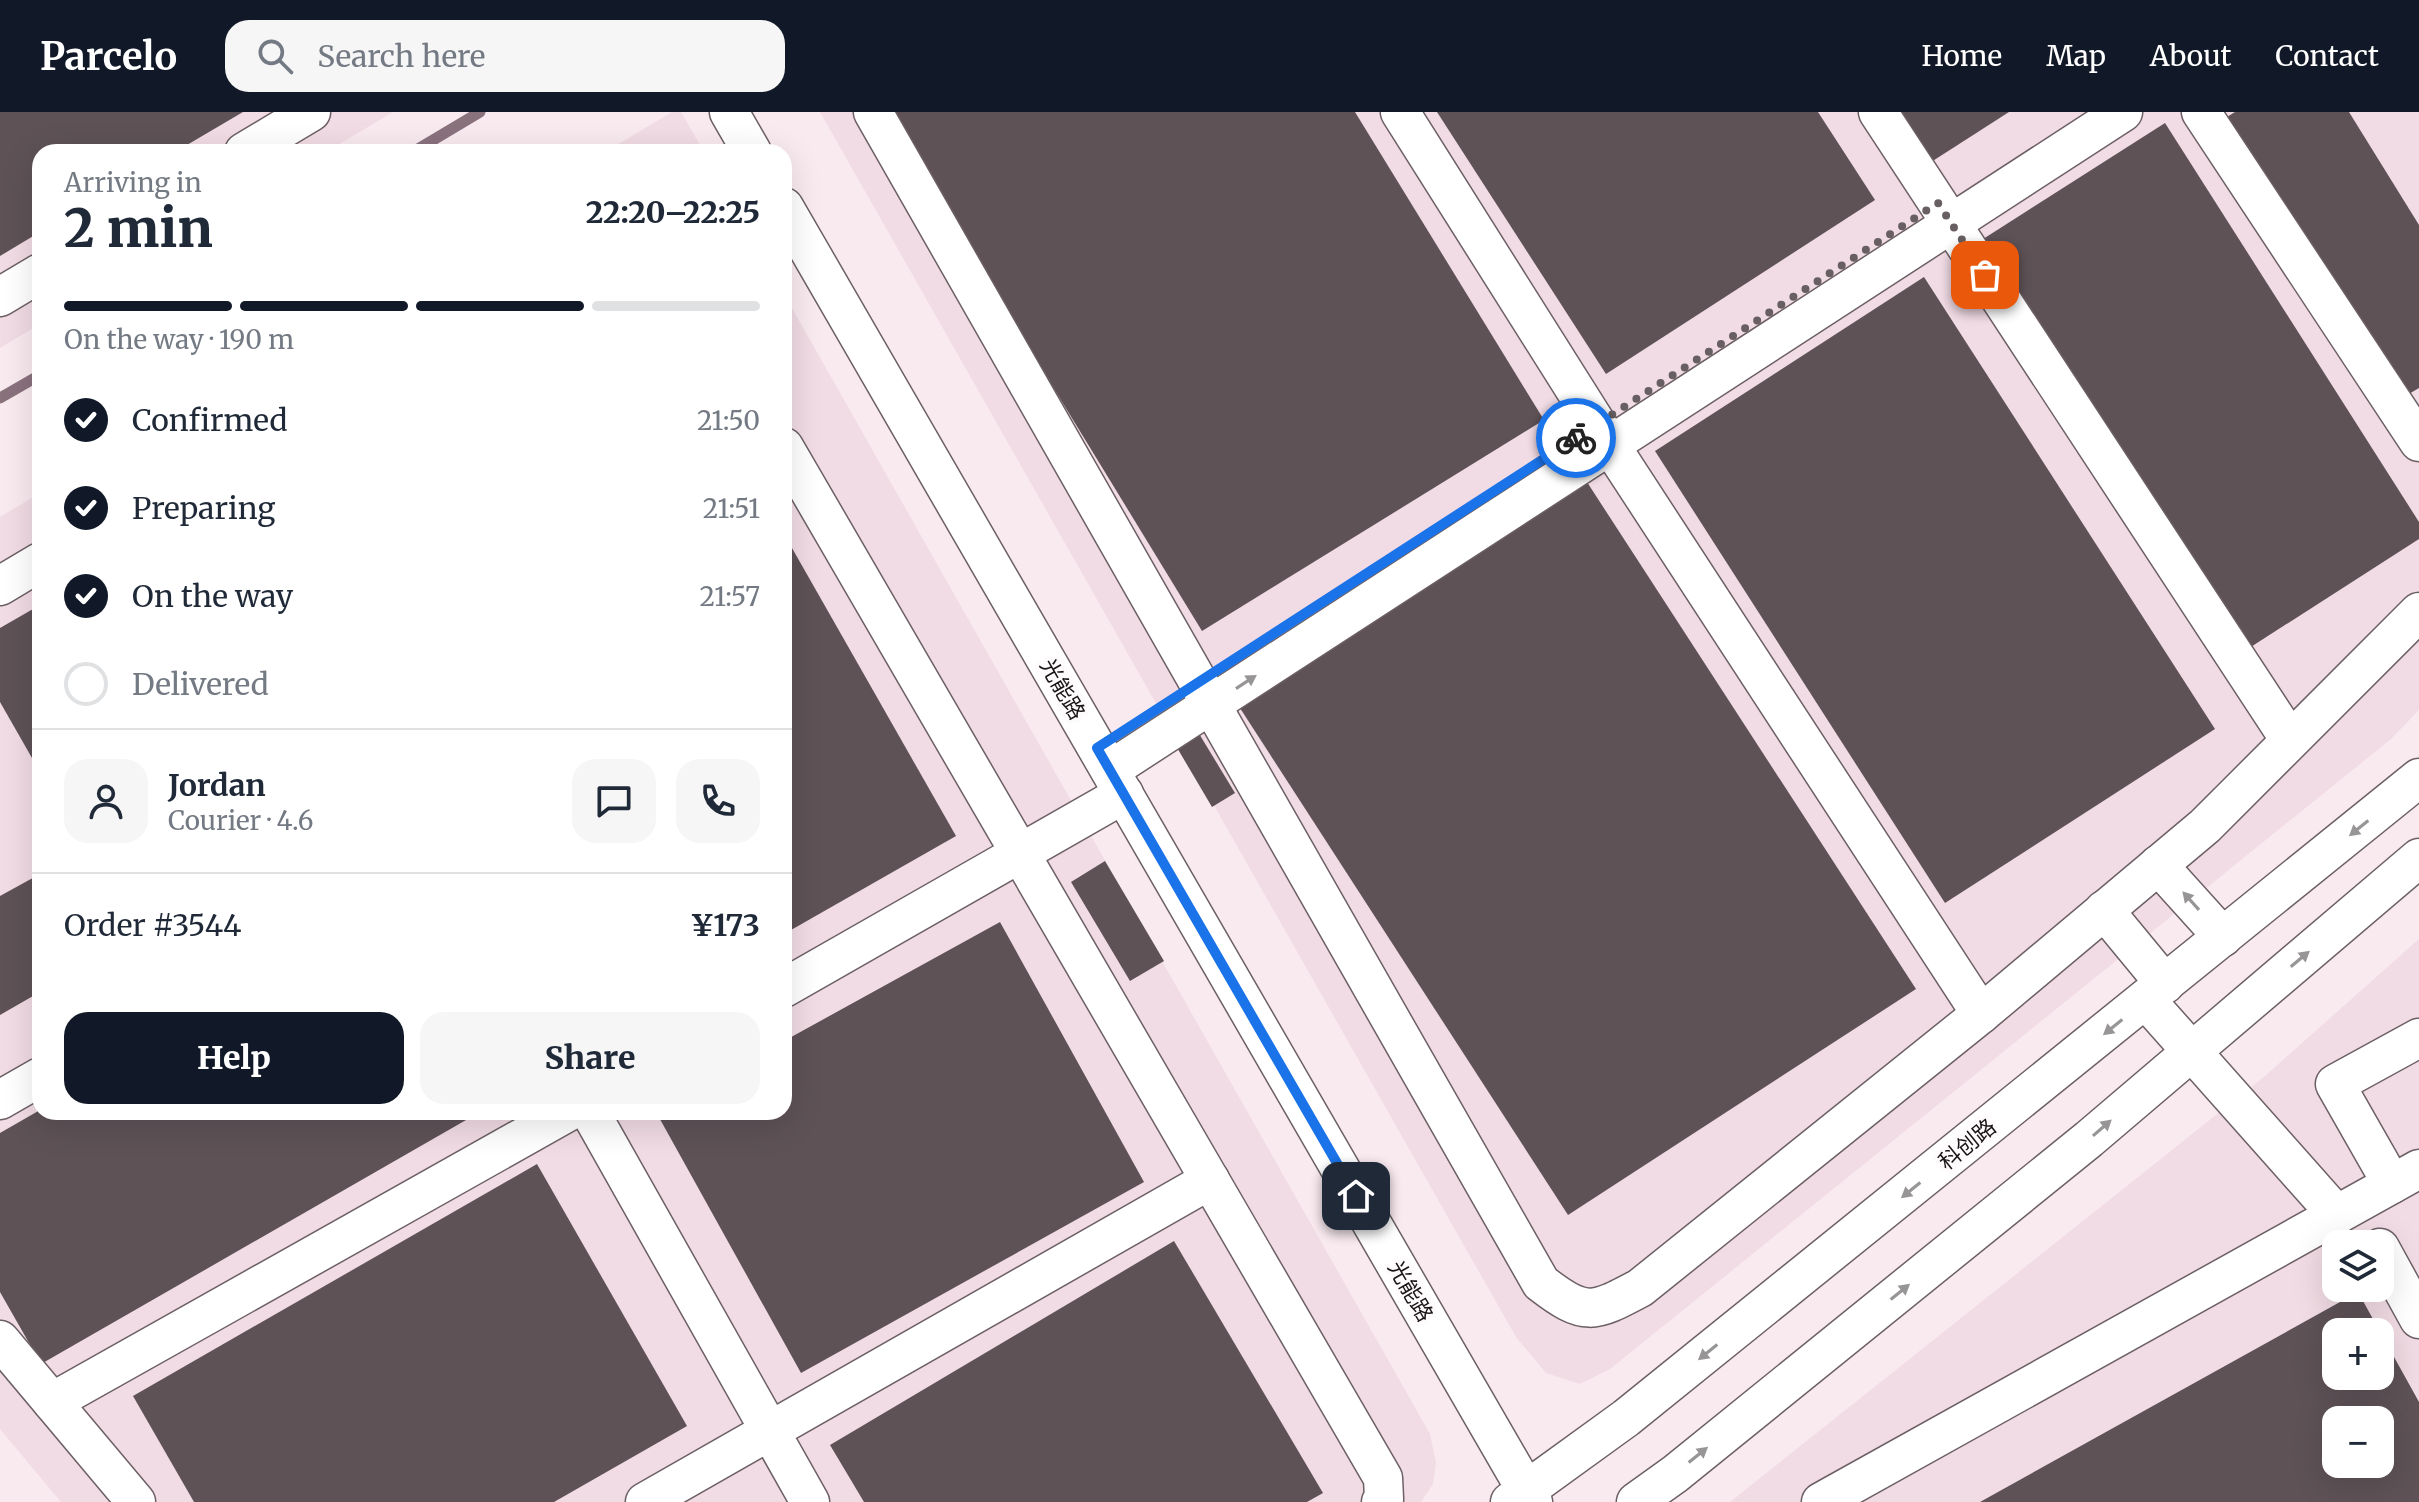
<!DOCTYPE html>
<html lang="en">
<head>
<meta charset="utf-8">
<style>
  body { margin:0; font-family:Merriweather,"Noto Sans SC",serif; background:#f6f6f7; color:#1f2937; height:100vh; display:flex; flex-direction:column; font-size:30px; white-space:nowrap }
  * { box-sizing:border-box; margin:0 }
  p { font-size:26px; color:#747a83 }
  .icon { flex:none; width:44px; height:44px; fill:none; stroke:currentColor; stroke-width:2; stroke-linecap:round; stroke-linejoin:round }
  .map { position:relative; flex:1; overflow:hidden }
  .details { position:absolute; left:32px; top:32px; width:760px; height:976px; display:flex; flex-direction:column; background:#fff; border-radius:24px; box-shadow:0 8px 32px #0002 }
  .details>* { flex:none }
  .fabs { position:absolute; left:2322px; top:1118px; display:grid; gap:16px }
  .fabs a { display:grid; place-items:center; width:72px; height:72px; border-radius:16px; background:#fff; box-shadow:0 8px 32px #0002; font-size:40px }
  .pin { position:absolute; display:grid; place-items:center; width:68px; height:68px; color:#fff; margin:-34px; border-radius:16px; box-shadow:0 4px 12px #0006 }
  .courier { position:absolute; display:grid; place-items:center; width:80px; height:80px; margin:-40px; border:6px solid #1a73e8; border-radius:50%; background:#fff; color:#222; box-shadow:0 2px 10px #0007 }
  .headline em { font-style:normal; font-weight:800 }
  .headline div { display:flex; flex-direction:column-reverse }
  .headline { display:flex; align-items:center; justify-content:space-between; height:136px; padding:0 32px }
  h1 { font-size:52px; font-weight:800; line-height:60px }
  .bar { display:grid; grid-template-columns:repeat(4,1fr); gap:12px 8px; align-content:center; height:96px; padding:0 32px }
  .bar i { height:10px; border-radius:6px; background:#e0e1e3 }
  .bar .current { background:#111827 }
  .bar p { grid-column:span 4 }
  .line { display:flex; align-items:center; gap:20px; padding:0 32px; border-top:2px solid #e0e1e3 }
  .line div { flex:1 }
  .round { display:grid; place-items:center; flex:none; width:84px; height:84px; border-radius:24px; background:#f6f6f7 }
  ol { padding:0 32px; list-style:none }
  li { display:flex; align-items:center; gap:24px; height:88px }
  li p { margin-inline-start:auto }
  li .icon { padding:8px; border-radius:50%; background:#111827; color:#fff; stroke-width:4 }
  li:last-child { color:#747a83 }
  li i { width:44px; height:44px; border:4px solid #e0e1e3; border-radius:50% }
  .primary-button { display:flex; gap:16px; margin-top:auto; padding:16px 32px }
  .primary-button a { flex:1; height:92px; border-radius:24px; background:#111827; color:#fff; font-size:32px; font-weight:800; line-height:92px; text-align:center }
  .primary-button a+a { background:#f6f6f7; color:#1f2937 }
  header { display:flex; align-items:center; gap:48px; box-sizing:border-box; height:112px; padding:0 40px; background:#111827; color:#fff }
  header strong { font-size:38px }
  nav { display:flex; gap:44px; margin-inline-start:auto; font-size:28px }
  .search { width:560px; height:72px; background:#f6f6f7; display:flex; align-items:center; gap:20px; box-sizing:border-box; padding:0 28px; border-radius:24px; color:#747a83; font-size:30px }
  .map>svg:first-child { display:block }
  .built { fill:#f1dbe4; fill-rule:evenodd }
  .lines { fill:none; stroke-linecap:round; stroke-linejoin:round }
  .stream { stroke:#8a727d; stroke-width:11 }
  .building { fill:#5e5257; fill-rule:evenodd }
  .minor-casing { stroke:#6c6065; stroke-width:41 }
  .minor { stroke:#fff; stroke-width:38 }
  .oneway { fill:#989596 }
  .done { stroke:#675f62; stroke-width:8; stroke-dasharray:0 14.4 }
  .route { stroke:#1a73e8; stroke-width:10 }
  .labels { text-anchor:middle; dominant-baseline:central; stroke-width:8; stroke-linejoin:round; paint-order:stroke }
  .street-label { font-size:22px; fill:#191416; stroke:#fefbfc }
</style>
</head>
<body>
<header>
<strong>Parcelo</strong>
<div class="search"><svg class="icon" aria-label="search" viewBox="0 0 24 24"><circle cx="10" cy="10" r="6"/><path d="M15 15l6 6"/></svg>Search here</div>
<nav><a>Home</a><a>Map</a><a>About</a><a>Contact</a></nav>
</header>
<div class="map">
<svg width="2419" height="1390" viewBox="0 0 2419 1390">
  <rect width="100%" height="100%" fill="#f9eaf0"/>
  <!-- built -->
  <g class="built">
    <polygon points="0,0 393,0 326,40 40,40 40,212 0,236"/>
    <polygon points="672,0 681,0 704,40 605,40"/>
    <polygon points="820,0 2419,0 2419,598 2391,627 1610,1257 1580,1272 1546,1261 1516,1225"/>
    <polygon points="784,182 1430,1322 1436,1351 1433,1372 1421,1390 61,1390 0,1317 0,405 40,381 40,1000 784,1000"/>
    <path d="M2419 827V1390H1730L2265 964ZM2336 1132H2380V1176H2336ZM2336 1220H2380V1264H2336ZM2336 1308H2380V1352H2336Z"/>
  </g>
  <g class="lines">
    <!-- stream -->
    <g class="stream">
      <polyline points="413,40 480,0"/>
      <polyline points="0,286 40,263"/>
    </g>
  </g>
  <!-- building -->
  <g class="building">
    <polygon points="0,0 243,0 175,40 40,40 40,120 0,144"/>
    <polygon points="885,0 1355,0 1544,308 1202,519"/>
    <polygon points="1437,0 1818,0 1875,88 1606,262"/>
    <polygon points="1895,0 2009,0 1928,52"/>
    <polygon points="2235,0 2349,0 2419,113 2419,276 2402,286 2227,5"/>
    <polygon points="2165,11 2419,410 2419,427 2243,540 1980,129"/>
    <polygon points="1924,165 2215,617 1945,791 1655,339"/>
    <polygon points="1585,367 1916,877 1568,1103 1238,593"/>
    <polygon points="784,422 956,724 784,822"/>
    <polygon points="40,493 40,660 0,590 0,516"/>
    <polygon points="1198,620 1235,681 1212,695 1176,634"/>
    <polygon points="1105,749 1164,849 1130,869 1071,770"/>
    <polygon points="40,762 40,880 0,903 0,784"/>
    <polygon points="1000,810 1144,1070 801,1261 656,1000 784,1000 784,929"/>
    <polygon points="40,998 40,1000 480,1000 41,1252 0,1180 0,1021"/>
    <polygon points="537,1052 687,1314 554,1390 194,1390 133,1284"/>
    <polygon points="1174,1129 1323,1381 1307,1390 864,1390 830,1333"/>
    <path d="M2358 1180 2419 1290V1390H1980ZM2336 1220H2380V1264H2336ZM2336 1308H2380V1352H2336Z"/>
  </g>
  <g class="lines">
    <!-- minor casing -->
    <g class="minor-casing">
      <g id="minor">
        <polyline points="729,0 752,40"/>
        <path d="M873 0 1541 1171C1585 1205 1593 1201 1640 1176L1981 902 2205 714 2419 500"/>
        <polyline points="1400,0 1610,333 1981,902"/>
        <polyline points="1878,0 2290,628"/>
        <polyline points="2201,0 2419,330"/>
        <polyline points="244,40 311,0"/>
        <polyline points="784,95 1533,1390"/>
        <polyline points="0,185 40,161"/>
        <polyline points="784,335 1383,1366 1384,1387 1381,1390"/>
        <polyline points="0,474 40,450"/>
        <polyline points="1110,658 2123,0"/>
        <polyline points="2158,753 2223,825"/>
        <polyline points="2104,798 2165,872"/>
        <polyline points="784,876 1124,682"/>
        <polyline points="2146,888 2337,1103"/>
        <polyline points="0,988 40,965"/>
        <polyline points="590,1000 810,1390"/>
        <polyline points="2392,1072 2335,972 2419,926"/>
        <polyline points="2380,1136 2419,1207"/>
        <polyline points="0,1228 136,1390"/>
        <polyline points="52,1290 568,1000"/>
        <polyline points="645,1390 1210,1068"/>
        <polyline points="1510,1390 1626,1306 2419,666"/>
        <polyline points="1636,1390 1675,1362 2089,1027 2419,746"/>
        <polyline points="1821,1390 2419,1057"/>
      </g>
    </g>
    <!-- minor -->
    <use href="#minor" class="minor"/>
  </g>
  <!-- one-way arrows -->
  <defs><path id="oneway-solid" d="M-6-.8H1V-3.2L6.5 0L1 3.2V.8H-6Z" transform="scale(2)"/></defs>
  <g class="oneway">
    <use href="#oneway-solid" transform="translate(1246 570) rotate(-33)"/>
    <use href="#oneway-solid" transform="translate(2359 716) rotate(141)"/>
    <use href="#oneway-solid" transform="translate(2191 789) rotate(-132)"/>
    <use href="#oneway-solid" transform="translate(2300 847) rotate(-40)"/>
    <use href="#oneway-solid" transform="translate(2113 915) rotate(141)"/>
    <use href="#oneway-solid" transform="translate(2102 1016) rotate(-41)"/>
    <use href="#oneway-solid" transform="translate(1911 1078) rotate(141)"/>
    <use href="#oneway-solid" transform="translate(1900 1180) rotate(-39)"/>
    <use href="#oneway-solid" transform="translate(1708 1240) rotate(141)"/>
    <use href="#oneway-solid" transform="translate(1698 1343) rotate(-39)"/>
  </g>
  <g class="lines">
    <!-- done -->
    <polyline class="done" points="1576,326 1938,91 1985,163"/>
    <!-- route -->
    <polyline class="route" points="1356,1084 1097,636 1576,326"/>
  </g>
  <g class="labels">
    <!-- street labels -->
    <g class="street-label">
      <text transform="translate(1063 577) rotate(60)">光能路</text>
      <text transform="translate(1967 1032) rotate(-39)">科创路</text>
      <text transform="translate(1411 1179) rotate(60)">光能路</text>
    </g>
  </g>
</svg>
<div class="fabs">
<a><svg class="icon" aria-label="layers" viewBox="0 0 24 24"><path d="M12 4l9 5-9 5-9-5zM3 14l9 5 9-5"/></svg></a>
<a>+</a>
<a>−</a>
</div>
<div class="pin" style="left:1985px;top:163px;background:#ea580c"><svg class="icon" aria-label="bag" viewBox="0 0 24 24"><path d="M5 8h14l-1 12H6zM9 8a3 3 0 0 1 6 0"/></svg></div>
<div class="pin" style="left:1356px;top:1084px;background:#1f2937"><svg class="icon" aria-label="home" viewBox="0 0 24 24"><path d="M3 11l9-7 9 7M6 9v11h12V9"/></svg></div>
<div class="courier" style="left:1576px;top:326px"><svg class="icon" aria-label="bike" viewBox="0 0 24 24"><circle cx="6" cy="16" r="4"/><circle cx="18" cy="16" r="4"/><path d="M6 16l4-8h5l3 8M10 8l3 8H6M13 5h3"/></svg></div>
<section class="details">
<div class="headline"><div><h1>2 min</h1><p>Arriving in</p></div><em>22:20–22:25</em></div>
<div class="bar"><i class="current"></i><i class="current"></i><i class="current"></i><i></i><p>On the way · 190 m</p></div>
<ol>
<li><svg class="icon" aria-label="check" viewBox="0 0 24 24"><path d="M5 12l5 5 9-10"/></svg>Confirmed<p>21:50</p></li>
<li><svg class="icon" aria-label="check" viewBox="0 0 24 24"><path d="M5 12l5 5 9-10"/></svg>Preparing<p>21:51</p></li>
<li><svg class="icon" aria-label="check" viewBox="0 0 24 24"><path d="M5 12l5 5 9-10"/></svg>On the way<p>21:57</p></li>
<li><i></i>Delivered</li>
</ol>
<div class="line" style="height:144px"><a class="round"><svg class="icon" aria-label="person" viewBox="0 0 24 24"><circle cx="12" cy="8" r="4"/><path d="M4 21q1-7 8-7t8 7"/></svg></a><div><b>Jordan</b><p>Courier · 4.6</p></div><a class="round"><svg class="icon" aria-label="chat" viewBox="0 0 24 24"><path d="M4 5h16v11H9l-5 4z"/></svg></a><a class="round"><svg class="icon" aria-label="phone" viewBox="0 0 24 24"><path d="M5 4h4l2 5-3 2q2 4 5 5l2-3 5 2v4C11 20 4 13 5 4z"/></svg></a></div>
<div class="line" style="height:104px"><div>Order #3544</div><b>¥173</b></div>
<div class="primary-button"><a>Help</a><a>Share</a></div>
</section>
</div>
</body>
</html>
